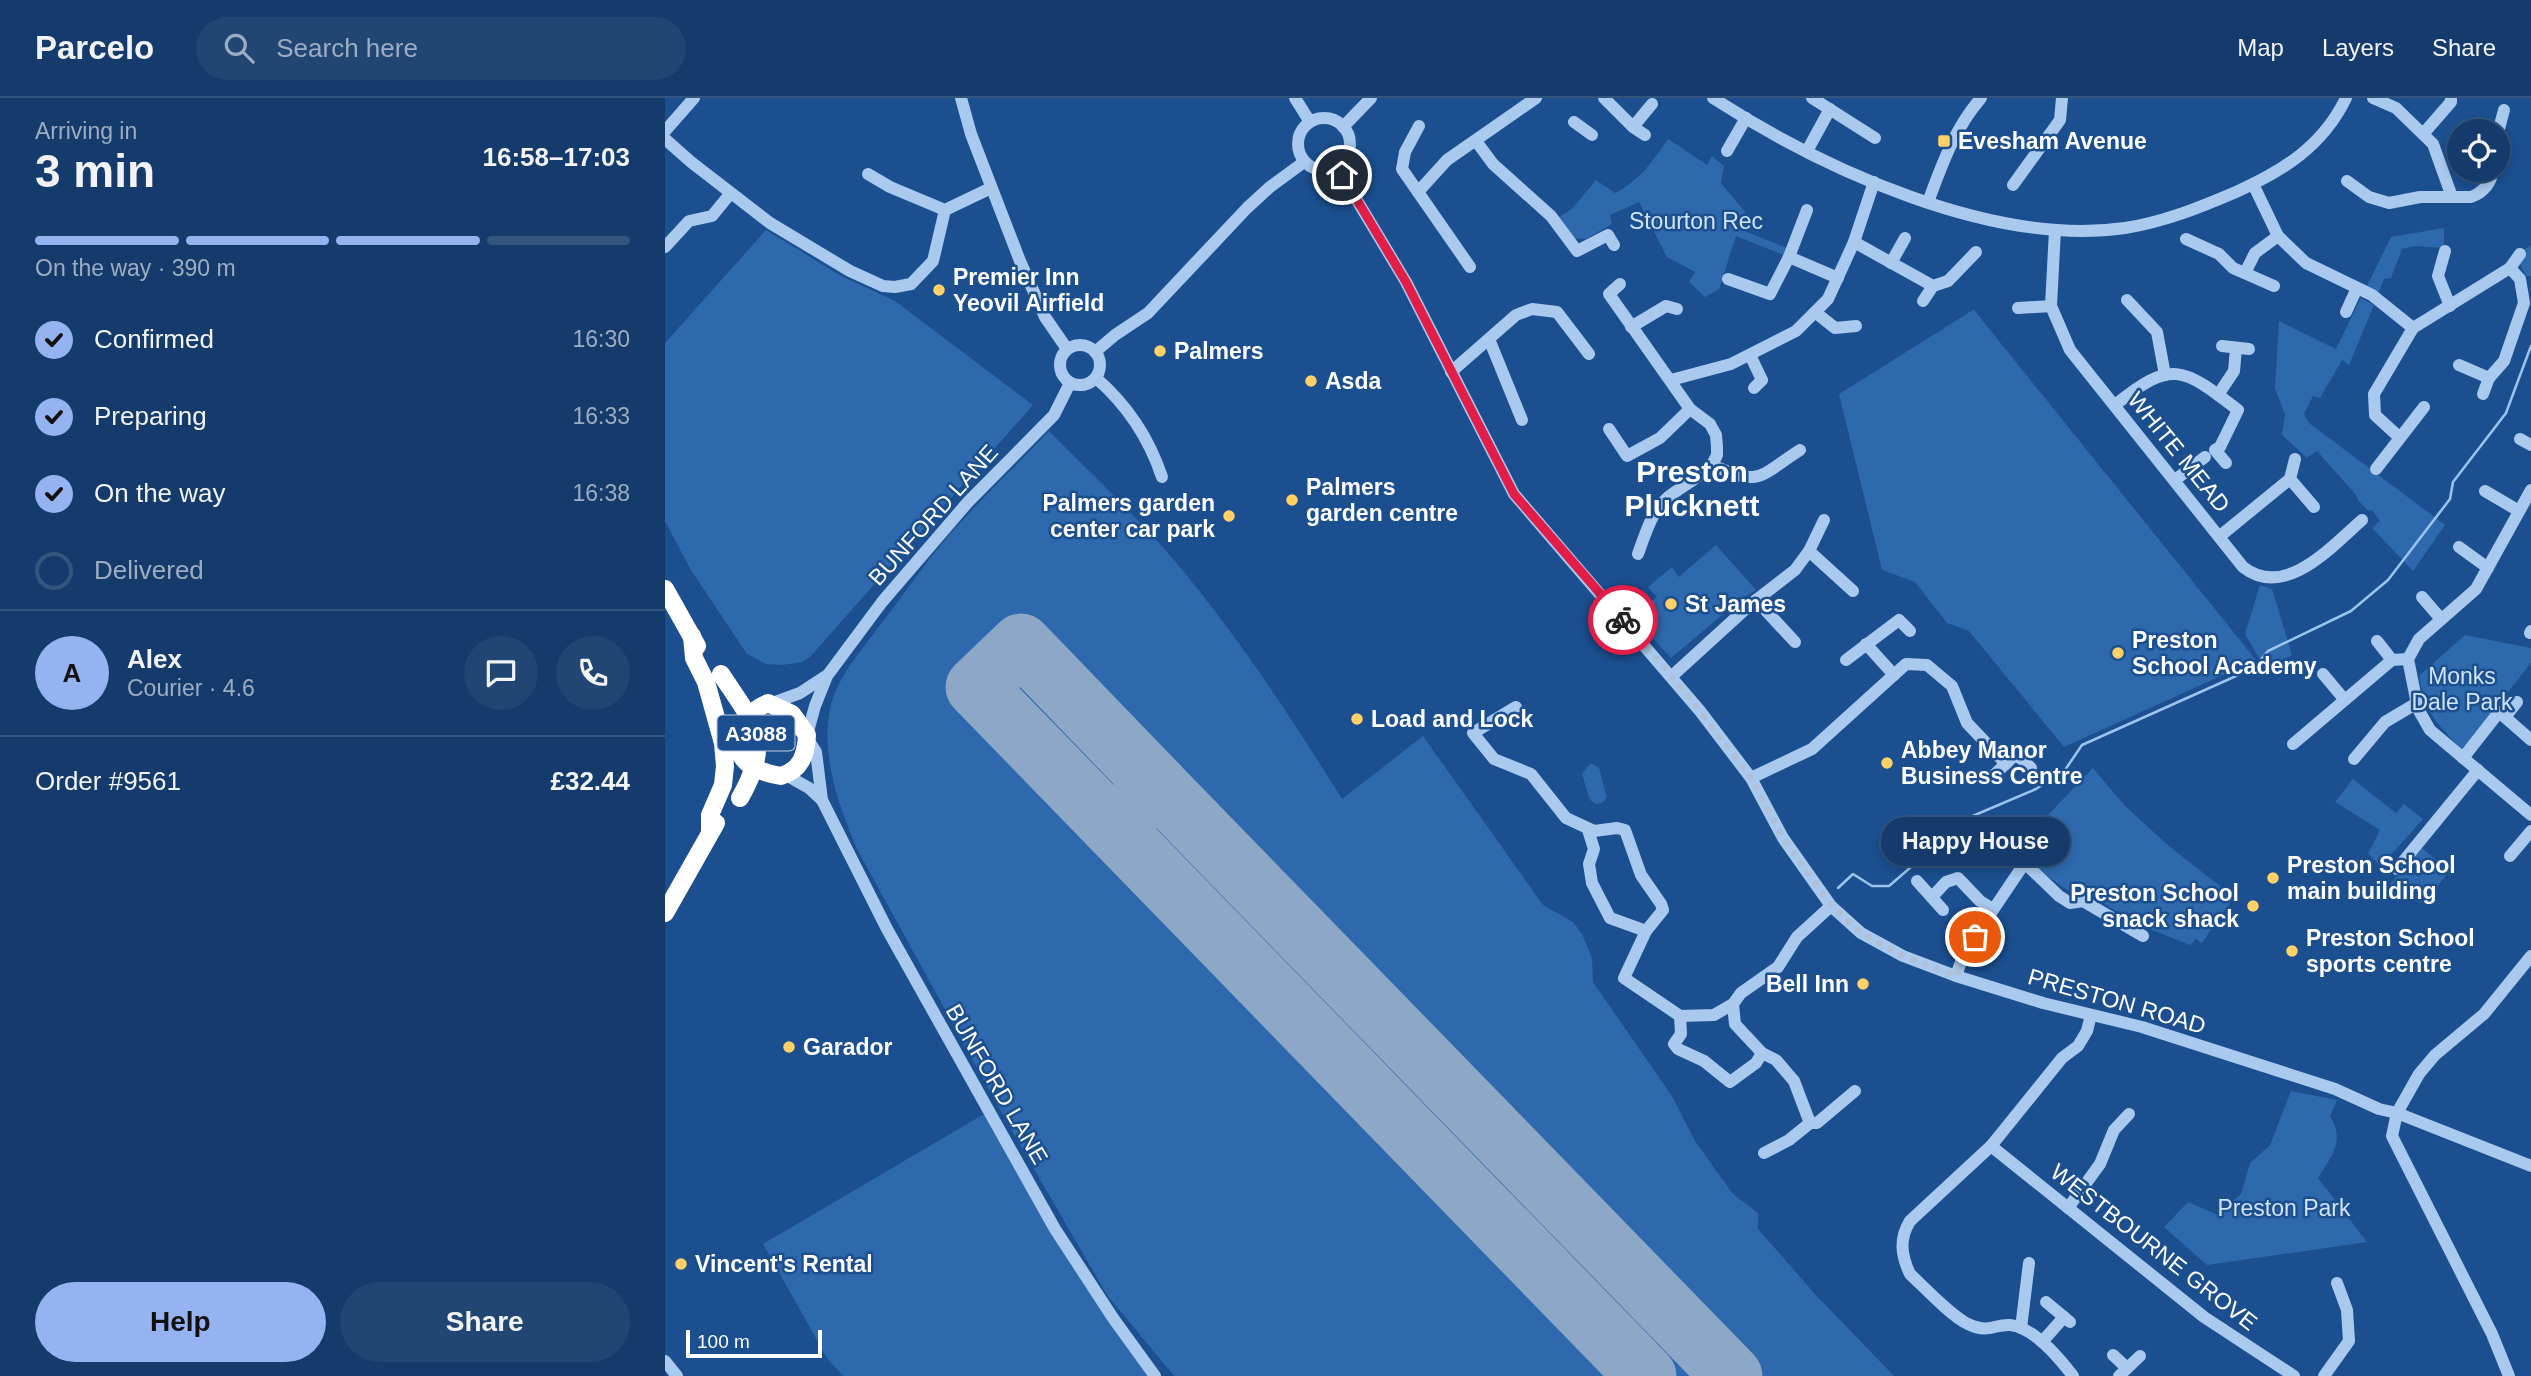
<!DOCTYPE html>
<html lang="en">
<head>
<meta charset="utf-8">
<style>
  body { margin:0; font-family:Helvetica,sans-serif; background:#214673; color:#f1f3f6; height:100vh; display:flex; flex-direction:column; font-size:26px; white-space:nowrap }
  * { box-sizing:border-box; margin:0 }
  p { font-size:23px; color:#9dadc1 }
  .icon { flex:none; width:38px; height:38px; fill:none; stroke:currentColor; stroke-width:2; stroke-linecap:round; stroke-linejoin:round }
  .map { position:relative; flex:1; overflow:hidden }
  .panel { display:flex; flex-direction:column; background:#143b6b; width:665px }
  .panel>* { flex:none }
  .tools { position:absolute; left:1782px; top:21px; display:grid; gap:14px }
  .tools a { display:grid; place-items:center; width:63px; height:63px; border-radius:50%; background:#143b6b; box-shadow:0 4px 10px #0003,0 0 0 2px #33557e; font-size:35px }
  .scale { position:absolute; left:21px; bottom:18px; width:136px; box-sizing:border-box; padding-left:7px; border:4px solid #fff; border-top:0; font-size:19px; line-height:24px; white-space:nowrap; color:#fff; -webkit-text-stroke:5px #1b4f8f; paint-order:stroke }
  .pin { position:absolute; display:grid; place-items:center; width:60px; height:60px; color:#fff; margin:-30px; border:4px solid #fff; border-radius:50%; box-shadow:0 2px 7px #0007 }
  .courier { position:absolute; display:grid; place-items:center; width:70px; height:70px; margin:-35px; border:5px solid #e11d48; border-radius:50%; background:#fff; color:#222; box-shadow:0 2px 9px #0007 }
  .bubble { position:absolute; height:49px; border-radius:24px; background:#143b6b; box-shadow:0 4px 10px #0003,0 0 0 2px #33557e; font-size:23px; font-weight:800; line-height:49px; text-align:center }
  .overview em { font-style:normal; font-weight:800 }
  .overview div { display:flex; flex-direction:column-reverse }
  .overview { display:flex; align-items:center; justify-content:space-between; height:119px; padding:0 35px }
  h1 { font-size:46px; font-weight:800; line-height:52px }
  .bar { display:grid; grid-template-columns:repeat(4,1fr); gap:10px 7px; align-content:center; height:84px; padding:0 35px }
  .bar i { height:9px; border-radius:5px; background:#33557e }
  .bar .on { background:#95b2f1 }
  .bar p { grid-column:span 4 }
  .line { display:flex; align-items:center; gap:18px; padding:0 35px; border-top:2px solid #33557e }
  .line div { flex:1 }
  .round { display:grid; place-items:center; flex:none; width:74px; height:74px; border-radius:37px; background:#214673 }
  ol { padding:0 35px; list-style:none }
  li { display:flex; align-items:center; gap:21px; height:77px }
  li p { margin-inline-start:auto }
  li .icon { padding:7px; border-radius:50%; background:#95b2f1; color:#111; stroke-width:4 }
  li:last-child { color:#9dadc1 }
  li i { width:38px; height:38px; border:4px solid #33557e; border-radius:50% }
  .primary-button { display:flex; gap:14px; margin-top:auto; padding:14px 35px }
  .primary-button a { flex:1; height:80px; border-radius:42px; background:#95b2f1; color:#111; font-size:28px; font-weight:800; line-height:80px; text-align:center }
  .primary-button a+a { background:#214673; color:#f1f3f6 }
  header { display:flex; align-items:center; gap:42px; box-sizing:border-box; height:98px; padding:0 35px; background:#143b6b; border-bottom:2px solid #33557e }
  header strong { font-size:33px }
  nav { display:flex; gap:38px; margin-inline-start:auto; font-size:24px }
  .search { width:490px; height:63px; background:#214673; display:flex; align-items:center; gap:18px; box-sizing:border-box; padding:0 24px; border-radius:38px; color:#9dadc1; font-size:26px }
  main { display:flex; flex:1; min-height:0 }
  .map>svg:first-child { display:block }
  .green { fill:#2e69ad }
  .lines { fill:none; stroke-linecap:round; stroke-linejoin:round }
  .stream { stroke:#9cc4f0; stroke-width:2.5 }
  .runway { stroke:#8da7c7; stroke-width:61 }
  .minor { stroke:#a9c9ee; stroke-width:12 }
  .highway { stroke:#fff; stroke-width:18 }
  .done { stroke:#afc1d8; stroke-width:7; stroke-dasharray:0 12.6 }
  .route { stroke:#e11d48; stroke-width:9 }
  .poi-dot { fill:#ffd166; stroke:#1b4f8f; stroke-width:2.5 }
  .labels { text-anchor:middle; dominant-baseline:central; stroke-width:5; stroke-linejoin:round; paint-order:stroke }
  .shield { fill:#1b4f8f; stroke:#bbcadd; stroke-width:2 }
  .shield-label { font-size:21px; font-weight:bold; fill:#fff }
  .poi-label { font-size:23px; font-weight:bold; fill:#fff; stroke:#1b4f8f; text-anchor:start }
  .park-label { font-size:23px; fill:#cfe3fa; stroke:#1b4f8f }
  .street-label { font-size:23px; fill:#fff; stroke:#1b4f8f }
  .district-label { font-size:30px; font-weight:bold; fill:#fff; stroke:#1b4f8f }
</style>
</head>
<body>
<header>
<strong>Parcelo</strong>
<div class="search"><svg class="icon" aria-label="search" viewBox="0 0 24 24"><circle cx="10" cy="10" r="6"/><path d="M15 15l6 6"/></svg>Search here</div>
<nav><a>Map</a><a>Layers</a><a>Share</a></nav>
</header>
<main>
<section class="panel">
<div class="overview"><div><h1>3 min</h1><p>Arriving in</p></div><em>16:58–17:03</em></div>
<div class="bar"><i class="on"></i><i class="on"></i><i class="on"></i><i></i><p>On the way · 390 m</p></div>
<ol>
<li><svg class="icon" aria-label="check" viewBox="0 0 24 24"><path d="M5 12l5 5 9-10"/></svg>Confirmed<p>16:30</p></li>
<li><svg class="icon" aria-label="check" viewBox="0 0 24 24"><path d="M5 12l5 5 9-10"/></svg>Preparing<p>16:33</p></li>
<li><svg class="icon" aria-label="check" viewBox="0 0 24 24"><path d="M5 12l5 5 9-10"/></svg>On the way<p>16:38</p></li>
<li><i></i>Delivered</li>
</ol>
<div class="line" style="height:126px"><b class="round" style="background:#95b2f1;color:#111">A</b><div><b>Alex</b><p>Courier · 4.6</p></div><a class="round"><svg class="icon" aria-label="chat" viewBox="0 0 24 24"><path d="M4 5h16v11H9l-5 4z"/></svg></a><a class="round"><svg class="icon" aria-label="phone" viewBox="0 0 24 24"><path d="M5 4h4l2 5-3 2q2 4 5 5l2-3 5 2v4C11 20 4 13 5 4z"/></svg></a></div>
<div class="line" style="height:91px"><div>Order #9561</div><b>£32.44</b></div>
<div class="primary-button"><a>Help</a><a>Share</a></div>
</section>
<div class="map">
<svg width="1866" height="1278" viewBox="0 0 1866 1278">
  <rect width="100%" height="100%" fill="#1b4f8f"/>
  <!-- green -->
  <g class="green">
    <path d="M1003 41 1042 67 1047 58 1059 68 1056 85 1080 114 1082 134 1122 150 1119 157 1071 138 1054 191 1040 199 1024 184 1030 174 1002 159 974 104 945 117 947 126 921 141 909 140 893 120 908 110 931 82 950 95C974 83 988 63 1003 41Z"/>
    <polygon points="1779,130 1779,150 1749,148 1737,151 1726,180 1719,181 1713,197 1701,190 1726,139"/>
    <polygon points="101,132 176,178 230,203 368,307 145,559 137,564 117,567 101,566 82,556 26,472 0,423 0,245"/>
    <polygon points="1866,147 1866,178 1861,178 1854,164 1860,151"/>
    <polygon points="1696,200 1709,207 1684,267 1677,262 1655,300 1648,298 1639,316 1644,325 1780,427 1748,473 1707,430 1715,423 1707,412 1703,413 1693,402 1691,397 1652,353 1642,360 1617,337 1620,317 1610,290 1614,223 1671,251"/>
    <polygon points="1308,212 1309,212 1591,562 1399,649 1304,533 1282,525 1250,484 1217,472 1174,296"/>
    <path d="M384 333C418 367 453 401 486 436 558 515 621 611 677 701L758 638 878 807 908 824 917 836 927 860 928 884 1007 998 1030 1043 1068 1096 1093 1115V1131L1150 1196 1229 1278H509L442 1197 339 1019 192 751C175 710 157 663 164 617 168 583 196 553 216 526 242 492 266 456 295 425 324 393 355 364 384 333Z"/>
    <polygon points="1051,447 1091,492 1075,502 1006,560 967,518 992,499 983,489 1007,469 1014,479"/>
    <polygon points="1595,487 1607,491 1627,557 1601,572 1580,536"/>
    <path d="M1800 537 1866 550V565L1797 652C1771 624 1761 617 1754 578Z"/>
    <polygon points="926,665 934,670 942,700 937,705 931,706 925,702 917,676"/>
    <polygon points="1428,670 1460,708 1504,748 1569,799 1537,845 1531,841 1525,847 1470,825 1422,795 1402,792 1381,777 1352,749"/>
    <polygon points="1688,681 1731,715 1739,706 1758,721 1716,768 1703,756 1715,732 1670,704"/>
    <polygon points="1757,750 1784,773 1760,805 1726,799 1725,786"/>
    <path d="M1626 993 1672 1002 1665 1018C1681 1044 1666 1058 1653 1080L1702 1144 1542 1167 1499 1129 1523 1104 1553 1117 1576 1096 1585 1065 1605 1047Z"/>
    <polygon points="319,1016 489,1278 178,1278 162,1260 98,1146"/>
  </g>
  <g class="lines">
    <!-- stream -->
    <polyline class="stream" points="1173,790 1188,776 1207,788 1224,788 1303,720 1371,691 1400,672 1417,647 1589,570 1603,553 1686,513 1723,482 1785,401 1788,384 1841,315 1866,248"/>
    <!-- runway -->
    <g class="runway">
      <polygon points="356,546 492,687 448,730 311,589"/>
      <polyline points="981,1278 448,730 492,687 1067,1278"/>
    </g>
    <!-- minor -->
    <g class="minor">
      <polyline points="296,0 306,36 355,163 380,219 402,251"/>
      <polyline points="630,0 645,24"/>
      <polyline points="939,0 968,29 987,6"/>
      <path d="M1048 0C1158 71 1327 149 1460 130 1499 124 1536 109 1571 94 1618 73 1658 48 1681 0"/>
      <polyline points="1147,0 1210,40"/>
      <polyline points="1708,0 1731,10 1768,46 1787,99"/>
      <circle cx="659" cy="46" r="26"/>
      <polyline points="909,24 927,37"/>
      <polyline points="754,28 740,54 737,71 805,169"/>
      <polyline points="678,29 706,0"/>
      <polyline points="968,29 980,37"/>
      <polyline points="0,33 29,0"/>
      <polyline points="1758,36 1786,4 1786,0"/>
      <polyline points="1832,38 1839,12"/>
      <polyline points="0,41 26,64 105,125 185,173 218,188 230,189 246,186 268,163 280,112"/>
      <polyline points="811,43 828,66 886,118 912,153 943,137 949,147"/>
      <polyline points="1062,53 1081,20"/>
      <polyline points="1142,53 1165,11"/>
      <polyline points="672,69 741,184 849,396 1035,613 1086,680 1118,740 1166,808 1196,835 1238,858 1291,878 1378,905 1477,929 1670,991 1714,1011 1732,1015 1866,1068"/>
      <polyline points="203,76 225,89 280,112 326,90"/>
      <path d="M1682 83 1704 99 1724 105 1755 99H1806C1819 94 1826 85 1828 72"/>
      <polyline points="1588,86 1613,138 1641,165 1707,197 1748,230"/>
      <polyline points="1348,87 1395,22 1397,0"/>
      <polyline points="753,94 782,62 871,0"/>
      <path d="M1263 104C1277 67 1289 31 1316 0"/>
      <path d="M1390 132 1386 208 1405 252 1578 469C1620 502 1666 449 1697 422"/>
      <polyline points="1521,141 1554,156 1568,170 1609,188"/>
      <polyline points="1189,144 1268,188 1283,183 1311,154"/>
      <polyline points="0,149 24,123 47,118 65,96"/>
      <polyline points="1780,153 1773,178 1785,208"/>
      <polyline points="1124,159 1173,180"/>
      <polyline points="1226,165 1240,140"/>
      <polyline points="1845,170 1855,156"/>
      <polyline points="1580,175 1590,155 1613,138"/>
      <polyline points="1063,181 1105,196 1124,159 1142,112"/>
      <path d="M955 186 944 196 1025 311 1045 326 1051 337 1052 349V357L1047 367C1096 389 1093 379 1135 352"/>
      <polyline points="1462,202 1492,234 1500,277"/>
      <polyline points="1258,203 1268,188"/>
      <polyline points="1353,210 1386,208"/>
      <polyline points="1150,214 1170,230 1191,228"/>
      <polyline points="1681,214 1692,190"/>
      <polyline points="966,229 1001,208 1012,211"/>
      <polyline points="824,241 857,322"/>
      <circle cx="415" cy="267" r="20"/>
      <polyline points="1557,248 1584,251"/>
      <polyline points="430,254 450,237 483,215 582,110 605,89 639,64"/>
      <polyline points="1085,257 1097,282 1089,290"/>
      <polyline points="786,274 851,217 867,211 892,214 924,256"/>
      <path d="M431 280C461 306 484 340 497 379"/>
      <polyline points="1006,282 1066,266 1131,233 1163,201 1189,144 1209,84"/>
      <polyline points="1818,296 1824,280"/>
      <polyline points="1553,297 1569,273 1571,250"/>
      <path d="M1450 307C1507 261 1517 269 1573 312L1555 349 1550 352 1561 365"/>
      <polyline points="944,331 962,358 995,340 1025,311"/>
      <polyline points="1734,339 1710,317 1709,296 1748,230 1845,170 1855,181 1859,205 1839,263 1824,280 1794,267"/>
      <polyline points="1855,341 1866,347"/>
      <polyline points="1711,371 1759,309"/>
      <polyline points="1625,381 1649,409"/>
      <polyline points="1510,382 1540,359"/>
      <polyline points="1866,392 1811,491 1754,541 1743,561 1753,611 1765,632 1866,717"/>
      <polyline points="1820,393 1854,413"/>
      <polyline points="1555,438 1625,381 1630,361"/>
      <polyline points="1794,449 1823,470"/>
      <polyline points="1144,453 1188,493"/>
      <path d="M973 456C982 432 987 409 1010 394 1023 385 1036 378 1047 367"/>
      <polyline points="1757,499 1776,521"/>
      <polyline points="1091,502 1130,544"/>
      <polyline points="1865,535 1866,533"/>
      <polyline points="1712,543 1727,562"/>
      <polyline points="1201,546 1229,577"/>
      <polyline points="1181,562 1234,522 1245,533"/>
      <polyline points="1658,576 1679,601"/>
      <polyline points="1007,578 1086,506 1130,472 1144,453 1159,422"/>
      <polyline points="105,606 135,595 161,578"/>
      <polyline points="851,609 808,635 829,661 866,676 901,720 929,733 952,730 960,732 976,777 996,806 998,812 981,833 959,880 1015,918 1049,917 1068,906 1076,895 1113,869 1132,839 1166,808"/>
      <polyline points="1840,619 1852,604"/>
      <polyline points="142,637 150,608 162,578 217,504 303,404 389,317 405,285"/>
      <polyline points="142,640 151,654 157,702 222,831 390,1131 448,1220 490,1278"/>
      <polyline points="1628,646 1727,562 1743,561"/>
      <polyline points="1798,660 1834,614 1866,642"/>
      <polyline points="1689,661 1720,624 1752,605"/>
      <polyline points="1330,676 1351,656 1366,670"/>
      <polyline points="121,677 144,690 157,702"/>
      <polyline points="1086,680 1147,651 1241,566 1262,567 1287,588 1302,625 1341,666"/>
      <polyline points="923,732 929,751 924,766 927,785 945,820 981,833"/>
      <polyline points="1339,745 1394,798 1405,805 1418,803 1478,838"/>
      <polyline points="1845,758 1866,733"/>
      <polyline points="1732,771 1813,672"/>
      <polyline points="1252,783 1278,812"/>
      <polyline points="1267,799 1281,784 1293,780 1315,803 1328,811"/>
      <polyline points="1291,878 1299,855 1359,766"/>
      <polyline points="1068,906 1070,926 1097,955 1111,962 1129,983 1145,1025 1152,1025 1190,993"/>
      <polyline points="1015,918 1016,936 1009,946 1013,951 1039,963 1065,984 1091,965 1097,955"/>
      <polyline points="1326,1048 1539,1219 1629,1278"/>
      <polyline points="1099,1055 1124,1042 1145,1025"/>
      <polyline points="1403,1110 1435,1066 1449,1032 1464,1016"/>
      <polyline points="1381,1204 1405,1224"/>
      <polyline points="1356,1230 1364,1165"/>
      <polyline points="1377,1244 1399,1219"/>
      <polyline points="1448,1257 1462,1270"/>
      <polyline points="0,1263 12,1278"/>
      <path d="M1408 1278C1395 1261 1369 1229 1345 1227 1329 1226 1324 1236 1303 1226 1286 1218 1259 1189 1245 1176 1236 1157 1234 1141 1245 1123L1326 1048 1397 960 1413 948 1422 933 1426 917"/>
      <polyline points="1454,1278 1475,1258"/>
      <polyline points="1659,1278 1684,1243 1682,1212 1672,1185"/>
      <polyline points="1844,1278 1827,1236 1727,1038 1732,1015 1754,976 1770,957 1819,916 1866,858"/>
    </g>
    <!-- highway -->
    <g class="highway">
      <polyline points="0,491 32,548"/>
      <polyline points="27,538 29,560 41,584 58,645 60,668 58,687 45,717 45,734"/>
      <path d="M56 576C89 626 108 642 75 700"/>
      <path d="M103 605 127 616 142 637C141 657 136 672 116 678 95 674 80 670 71 648 75 627 82 614 103 605Z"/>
      <polyline points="0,815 51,725"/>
    </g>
  </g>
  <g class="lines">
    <!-- done -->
    <polyline class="done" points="958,522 1021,595 1086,680 1118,740 1167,808 1196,835 1238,858 1291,878 1299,855 1310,839"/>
    <!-- route -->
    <polyline class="route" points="677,77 741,184 849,396 958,522"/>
  </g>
  <!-- markers -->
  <g class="poi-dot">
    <rect x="1272" y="36" width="14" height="14" rx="3.5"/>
    <circle cx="274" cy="192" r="7"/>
    <circle cx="495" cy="253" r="7"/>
    <circle cx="646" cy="283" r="7"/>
    <circle cx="627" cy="402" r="7"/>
    <circle cx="564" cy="418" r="7"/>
    <circle cx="1006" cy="506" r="7"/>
    <circle cx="1453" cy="555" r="7"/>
    <circle cx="692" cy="621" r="7"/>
    <circle cx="1222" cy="665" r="7"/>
    <circle cx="1608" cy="780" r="7"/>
    <circle cx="1588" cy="808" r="7"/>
    <circle cx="1627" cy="853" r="7"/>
    <circle cx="1198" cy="886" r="7"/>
    <circle cx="124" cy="949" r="7"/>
    <circle cx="16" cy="1166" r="7"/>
  </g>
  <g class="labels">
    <!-- shield labels -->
    <rect class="shield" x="52.5" y="617.5" width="77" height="35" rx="5"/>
    <g class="shield-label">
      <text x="91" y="635">A3088</text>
    </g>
    <!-- poi labels -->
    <g class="poi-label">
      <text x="1293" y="43">Evesham Avenue</text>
      <text x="288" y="179">Premier Inn<tspan x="288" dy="26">Yeovil Airfield</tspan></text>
      <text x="509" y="253">Palmers</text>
      <text x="660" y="283">Asda</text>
      <text x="641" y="389">Palmers<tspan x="641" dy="26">garden centre</tspan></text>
      <text x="550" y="405" text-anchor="end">Palmers garden<tspan x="550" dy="26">center car park</tspan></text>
      <text x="1020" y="506">St James</text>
      <text x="1467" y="542">Preston<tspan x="1467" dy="26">School Academy</tspan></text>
      <text x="706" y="621">Load and Lock</text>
      <text x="1236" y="652">Abbey Manor<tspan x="1236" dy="26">Business Centre</tspan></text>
      <text x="1622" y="767">Preston School<tspan x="1622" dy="26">main building</tspan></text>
      <text x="1574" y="795" text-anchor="end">Preston School<tspan x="1574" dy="26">snack shack</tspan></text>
      <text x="1641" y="840">Preston School<tspan x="1641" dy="26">sports centre</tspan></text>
      <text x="1184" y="886" text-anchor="end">Bell Inn</text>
      <text x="138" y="949">Garador</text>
      <text x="30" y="1166">Vincent's Rental</text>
    </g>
    <!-- park labels -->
    <g class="park-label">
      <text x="1031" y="123">Stourton Rec</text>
      <text x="1797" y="578">Monks<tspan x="1797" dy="26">Dale Park</tspan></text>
      <text x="1619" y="1110">Preston Park</text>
    </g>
    <!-- street labels -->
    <g class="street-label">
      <text transform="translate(1514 354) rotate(51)">WHITE MEAD</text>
      <text transform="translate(268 417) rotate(-48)">BUNFORD LANE</text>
      <text transform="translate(1452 903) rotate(16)">PRESTON ROAD</text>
      <text transform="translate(332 986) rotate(60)">BUNFORD LANE</text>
      <text transform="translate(1489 1149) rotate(38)">WESTBOURNE GROVE</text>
    </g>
    <!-- district labels -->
    <g class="district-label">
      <text x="1027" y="373">Preston<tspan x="1027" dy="34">Plucknett</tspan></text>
    </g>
  </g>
</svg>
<div class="tools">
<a><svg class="icon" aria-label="locate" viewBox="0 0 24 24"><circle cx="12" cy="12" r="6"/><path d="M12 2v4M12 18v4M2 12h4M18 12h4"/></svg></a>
</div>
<div class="scale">100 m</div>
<div class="pin" style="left:1310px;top:839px;background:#ea580c"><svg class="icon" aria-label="bag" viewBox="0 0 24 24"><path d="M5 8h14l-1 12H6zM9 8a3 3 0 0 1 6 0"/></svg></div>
<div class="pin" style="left:677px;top:77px;background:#1f2937"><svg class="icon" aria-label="home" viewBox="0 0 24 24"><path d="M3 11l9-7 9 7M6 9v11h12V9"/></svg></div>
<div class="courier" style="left:958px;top:522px"><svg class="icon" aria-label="bike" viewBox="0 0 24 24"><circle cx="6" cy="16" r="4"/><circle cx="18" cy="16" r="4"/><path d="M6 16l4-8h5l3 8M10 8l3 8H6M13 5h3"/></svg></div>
<div class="bubble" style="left:1216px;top:719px;width:189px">Happy House</div>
</div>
</main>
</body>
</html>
